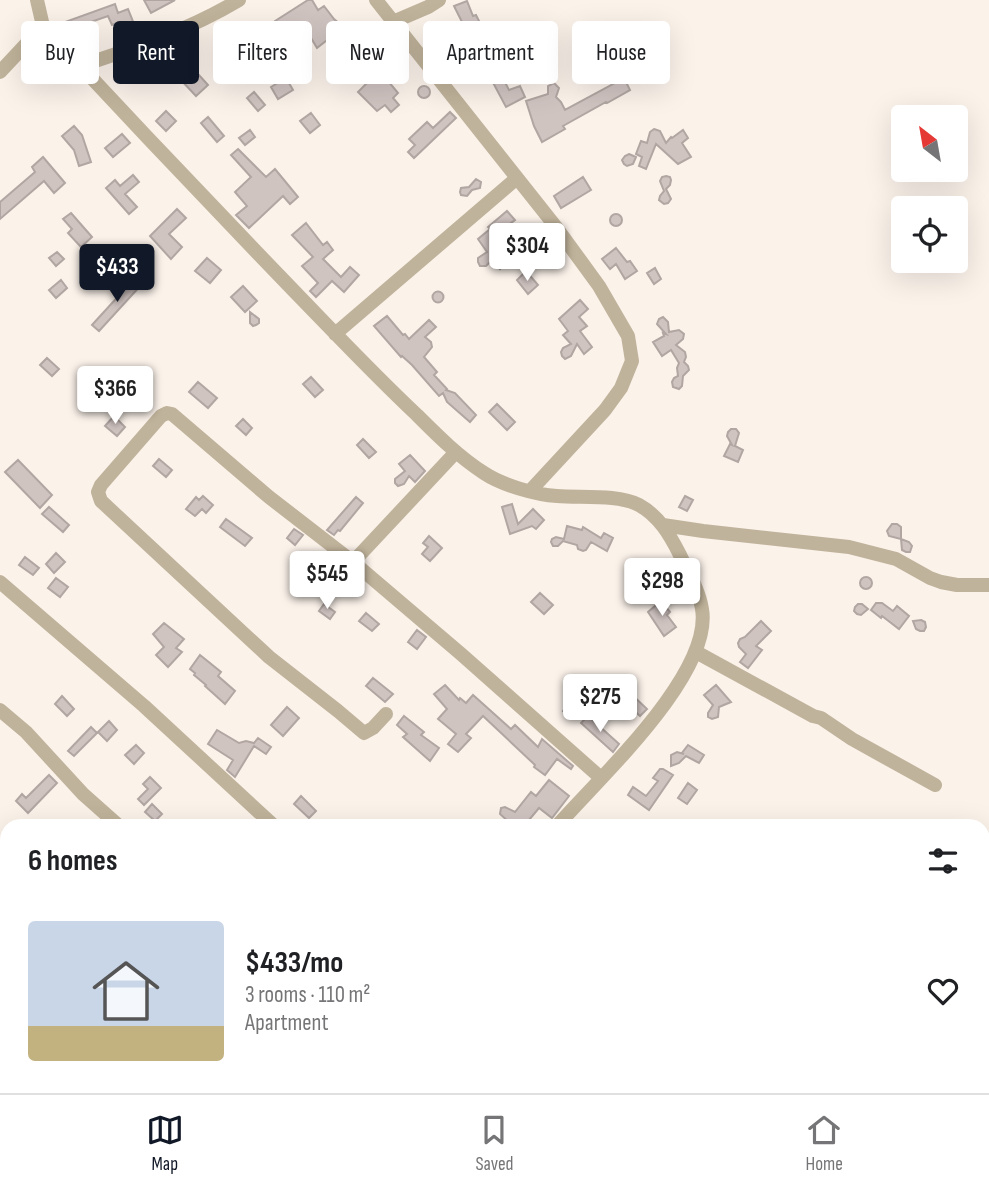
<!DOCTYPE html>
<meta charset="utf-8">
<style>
:root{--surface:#fff;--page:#f2f2f2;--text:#202124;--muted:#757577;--line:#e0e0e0;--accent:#111827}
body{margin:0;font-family:"Sofia Sans Condensed",sans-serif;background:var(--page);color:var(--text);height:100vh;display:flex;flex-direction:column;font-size:26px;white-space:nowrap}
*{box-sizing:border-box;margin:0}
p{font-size:23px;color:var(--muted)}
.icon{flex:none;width:38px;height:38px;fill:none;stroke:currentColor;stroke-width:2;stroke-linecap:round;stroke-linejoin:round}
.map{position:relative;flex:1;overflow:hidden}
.drawer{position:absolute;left:0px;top:819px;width:990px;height:275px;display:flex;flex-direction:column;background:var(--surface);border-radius:21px 21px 0 0;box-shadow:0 7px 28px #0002}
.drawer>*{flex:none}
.banner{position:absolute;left:21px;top:21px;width:948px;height:63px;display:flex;gap:14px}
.needle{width:46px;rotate:329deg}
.buttons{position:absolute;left:891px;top:105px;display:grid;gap:14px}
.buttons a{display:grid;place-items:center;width:77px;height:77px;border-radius:7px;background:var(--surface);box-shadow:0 7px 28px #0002;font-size:35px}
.price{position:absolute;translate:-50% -60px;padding:0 16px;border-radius:7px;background:#fff;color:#222;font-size:23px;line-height:46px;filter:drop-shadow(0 2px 4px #0008)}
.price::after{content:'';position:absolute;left:50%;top:42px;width:21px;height:16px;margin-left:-10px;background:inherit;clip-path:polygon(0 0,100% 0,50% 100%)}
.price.selected{background:var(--accent);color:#fff}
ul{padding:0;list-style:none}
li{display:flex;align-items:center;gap:21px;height:175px;padding:0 28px}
li span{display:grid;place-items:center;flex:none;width:196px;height:140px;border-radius:7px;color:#555}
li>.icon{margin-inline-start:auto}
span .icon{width:84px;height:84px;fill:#fffc;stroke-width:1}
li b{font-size:30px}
h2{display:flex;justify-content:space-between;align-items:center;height:84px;padding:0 28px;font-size:30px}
.pill{padding:0 24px;border-radius:7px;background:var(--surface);box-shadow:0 7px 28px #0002;font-size:24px;line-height:63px}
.pill.selected{background:var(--accent);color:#fff}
.dock{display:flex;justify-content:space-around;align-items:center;height:98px;border-top:2px solid var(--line);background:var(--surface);font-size:19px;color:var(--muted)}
.dock a{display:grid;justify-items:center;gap:4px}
.dock .selected{color:var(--accent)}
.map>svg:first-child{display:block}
</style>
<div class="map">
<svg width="989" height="1093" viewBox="0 0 989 1093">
<rect width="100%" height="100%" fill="#fbf2ea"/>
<path fill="#d0c4c1" stroke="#b1a6a2" stroke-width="2" d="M 144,0 L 175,0 L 151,13 Z
M 308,0 L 312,0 L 318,10 L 324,6 L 334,19 L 341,25 L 343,23 L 371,54 L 363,61 L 336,33 L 317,48 L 304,26 L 293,32 L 288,24 L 279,29 L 275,21 Z
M 467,1 L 473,16 L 476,15 L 482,27 L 468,34 L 454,6 Z
M 115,4 L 118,13 L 128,9 L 134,24 L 122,29 L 119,22 L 112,25 L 108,16 L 68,30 L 65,22 Z
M 463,44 L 475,70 L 462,77 L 449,51 Z
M 494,61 L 509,90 L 520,86 L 525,97 L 506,107 L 489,75 L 481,79 L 477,70 Z
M 383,67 L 393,76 L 388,81 L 398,93 L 393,98 L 399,105 L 391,112 L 385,105 L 377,111 L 358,92 Z
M 188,72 L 195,80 L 199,75 L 208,85 L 196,96 L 180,79 Z
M 286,78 L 293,90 L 278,99 L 271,87 Z
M 624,78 L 630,90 L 607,103 L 606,102 L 563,126 L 565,129 L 542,142 L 534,126 L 526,101 L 548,94 L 548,86 L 554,83 L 559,88 L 556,97 L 561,102 L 565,110 Z
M418 92a6 6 0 1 1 12 0a6 6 0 1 1-12 0Z
M 254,92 L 265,105 L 258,111 L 247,98 Z
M 166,111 L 176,121 L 166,131 L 156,121 Z
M 450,112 L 456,118 L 414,158 L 408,152 L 415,145 L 409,139 L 427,122 L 433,128 Z
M 311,113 L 320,125 L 310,133 L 300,121 Z
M 208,117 L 224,136 L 217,142 L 201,123 Z
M 74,126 L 82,135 L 91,162 L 79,166 L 74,150 L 62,136 Z
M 654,129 L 660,131 L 666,143 L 671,137 L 672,138 L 683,130 L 688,138 L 682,143 L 691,157 L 678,164 L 656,144 L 646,169 L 639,166 L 642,157 L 636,154 L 641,141 L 647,143 L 650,132 Z
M 250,130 L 255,137 L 245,145 L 239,138 Z
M 122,134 L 130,143 L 113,157 L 105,148 Z
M 238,149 L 266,177 L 275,169 L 298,197 L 290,204 L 283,196 L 249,228 L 236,215 L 247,206 L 235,192 L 251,177 L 231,155 Z
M 629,154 L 636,157 L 633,164 L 627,166 L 624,164 L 622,160 L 625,156 Z
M 43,157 L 65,183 L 54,193 L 44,181 L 0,219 L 0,202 L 35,172 L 32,167 Z
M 133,175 L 139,182 L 125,194 L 137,207 L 129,214 L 106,188 L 115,180 L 120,186 Z
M 666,176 L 670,177 L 671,180 L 670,185 L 666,189 L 671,199 L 668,203 L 664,204 L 659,200 L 660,196 L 664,191 L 660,181 L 662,177 Z
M 583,177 L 591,190 L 561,208 L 554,196 Z
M 476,179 L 481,182 L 480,188 L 472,190 L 467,196 L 461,195 L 460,192 L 461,188 L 469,187 Z
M 177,209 L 186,218 L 169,234 L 182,247 L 171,259 L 150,236 Z
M 507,211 L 515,220 L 511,223 L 529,242 L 500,269 L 492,260 L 486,266 L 480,266 L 478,262 L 478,258 L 487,252 L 478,239 L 490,229 L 488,227 Z
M 71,213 L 92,237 L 81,247 L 68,233 L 72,229 L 63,219 Z
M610 220a6 6 0 1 1 12 0a6 6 0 1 1-12 0Z
M 306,223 L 323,245 L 327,242 L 333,250 L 323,259 L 341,277 L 350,267 L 359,275 L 344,292 L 332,281 L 316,297 L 310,291 L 318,283 L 302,266 L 313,257 L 292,235 Z
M 616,248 L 627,262 L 630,261 L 637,271 L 625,279 L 616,264 L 610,269 L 602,259 Z
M 57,252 L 64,259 L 56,266 L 49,258 Z
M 207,258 L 221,270 L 210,283 L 195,271 Z
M 655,268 L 661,279 L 654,284 L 647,273 Z
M 526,271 L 538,285 L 528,294 L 517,280 Z
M 135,278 L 142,284 L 99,331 L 92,325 Z
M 61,280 L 67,288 L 56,298 L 49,290 Z
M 243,286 L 257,301 L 245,312 L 231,297 Z
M432.5 297a5.5 5.5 0 1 1 11 0a5.5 5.5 0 1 1-11 0Z
M 580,300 L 588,309 L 579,317 L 587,326 L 580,331 L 592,347 L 584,354 L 577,344 L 571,356 L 565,359 L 562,356 L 561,352 L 563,348 L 571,344 L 563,335 L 568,331 L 559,319 Z
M 250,312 L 259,319 L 259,323 L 256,325 L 253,326 L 250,323 Z
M 387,316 L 403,335 L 405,334 L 409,339 L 429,320 L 436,327 L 425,337 L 431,342 L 432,347 L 424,357 L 437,372 L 434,375 L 447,389 L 446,390 L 455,393 L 476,415 L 470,422 L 447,402 L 443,393 L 439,396 L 412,365 L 402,356 L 401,357 L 374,326 Z
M 663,317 L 668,322 L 669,332 L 679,330 L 684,334 L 683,339 L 676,345 L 685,352 L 686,357 L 684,362 L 688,366 L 689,370 L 683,376 L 682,386 L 679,389 L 673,387 L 672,382 L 674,378 L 678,376 L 677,368 L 679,363 L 671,350 L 662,356 L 653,342 L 664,336 L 663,333 L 666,334 L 657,324 L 659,319 Z
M 47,358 L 59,369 L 52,376 L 40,365 Z
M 311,377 L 323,390 L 315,397 L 303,384 Z
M 198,382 L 217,398 L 208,408 L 189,392 Z
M 497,404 L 515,422 L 507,430 L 489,412 Z
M 114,416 L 125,427 L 117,436 L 105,426 Z
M 243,419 L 252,428 L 246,435 L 236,426 Z
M 731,429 L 736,429 L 739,433 L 735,446 L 743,450 L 738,462 L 724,456 L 730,444 L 732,445 L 727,436 L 728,432 Z
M 363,439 L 376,452 L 369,458 L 357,445 Z
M 410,455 L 425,471 L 415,482 L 409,476 L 404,484 L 398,486 L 395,483 L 395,479 L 405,471 L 399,464 Z
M 159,459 L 172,470 L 166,477 L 153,466 Z
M 18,460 L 52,495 L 40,508 L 5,472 Z
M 203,496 L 213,505 L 206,513 L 202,509 L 195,516 L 186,509 L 196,497 L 199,500 Z
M 685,496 L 693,500 L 687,511 L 679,507 Z
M 356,497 L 363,503 L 340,531 L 338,530 L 334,535 L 327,530 Z
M 512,504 L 518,524 L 533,509 L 544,520 L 536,529 L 532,526 L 510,534 L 502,507 Z
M 49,507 L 69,525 L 63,532 L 42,514 Z
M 226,519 L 252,538 L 245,546 L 220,527 Z
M 892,524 L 897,524 L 901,527 L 901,539 L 909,542 L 912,546 L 910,552 L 906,552 L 902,550 L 901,539 L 889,536 L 887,531 Z
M 567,526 L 582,530 L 583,527 L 601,538 L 604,533 L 613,538 L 607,551 L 591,542 L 586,550 L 583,551 L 578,549 L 577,545 L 563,541 L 558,546 L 553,546 L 551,542 L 552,539 L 556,537 L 564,539 Z
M 294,529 L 303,535 L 295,545 L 287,538 Z
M 429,536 L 442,548 L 430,561 L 422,554 L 428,547 L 423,543 Z
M 56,553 L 65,562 L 54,573 L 46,564 Z
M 25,557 L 39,568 L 33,575 L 19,565 Z
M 635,560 L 645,569 L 636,579 L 626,571 Z
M860 583a6 6 0 1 1 12 0a6 6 0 1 1-12 0Z
M 56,578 L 68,587 L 60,597 L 48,588 Z
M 540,593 L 553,605 L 544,614 L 531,602 Z
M 661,601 L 670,612 L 667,615 L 676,627 L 664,636 L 648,612 Z
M 876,603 L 882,603 L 893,611 L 897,606 L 909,616 L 899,629 L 882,616 L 881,618 L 871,610 Z
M 324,604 L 335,612 L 330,619 L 319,611 Z
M 858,604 L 862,604 L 868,609 L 861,615 L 857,614 L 854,611 L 855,607 Z
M 366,613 L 379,624 L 372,631 L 359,621 Z
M 921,620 L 925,622 L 926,627 L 924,631 L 920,631 L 916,629 L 913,621 Z
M 761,621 L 771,631 L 756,646 L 762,650 L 748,668 L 740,662 L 746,654 L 739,647 L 738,643 L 740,639 L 745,637 Z
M 164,623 L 184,639 L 176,648 L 182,652 L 168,667 L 156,655 L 164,647 L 153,634 Z
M 417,630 L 426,637 L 417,649 L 408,642 Z
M 200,655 L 221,672 L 218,676 L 235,691 L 225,704 L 205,686 L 206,685 L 194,675 L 195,673 L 190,669 Z
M 590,676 L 600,684 L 590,696 L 588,694 L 569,716 L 563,711 L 567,705 L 566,704 Z
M 373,678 L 393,694 L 385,702 L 366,686 Z
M 445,685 L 459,700 L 460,698 L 466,703 L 473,695 L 511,729 L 515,725 L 538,747 L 542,739 L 573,766 L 571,769 L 557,759 L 545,775 L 534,767 L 535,765 L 483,716 L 466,734 L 471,738 L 458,752 L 448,744 L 456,734 L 438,719 L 447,709 L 434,694 Z
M 716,685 L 731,702 L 719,707 L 718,717 L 712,719 L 708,717 L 708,713 L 713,705 L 704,695 Z
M 628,691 L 647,709 L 640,716 L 621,698 Z
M 62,696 L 74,709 L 67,716 L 55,704 Z
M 287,707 L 299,718 L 283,736 L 271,725 Z
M 404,716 L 424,732 L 421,735 L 439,748 L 430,761 L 403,737 L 407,734 L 397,725 Z
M 588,716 L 619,744 L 613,752 L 581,723 Z
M 109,721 L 117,730 L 107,741 L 98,732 Z
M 91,727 L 97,733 L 74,756 L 68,751 Z
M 217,730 L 239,743 L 246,741 L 254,743 L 258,738 L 271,747 L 266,754 L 254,746 L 235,777 L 227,770 L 233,760 L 208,744 Z
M 136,745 L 144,753 L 134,764 L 125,755 Z
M 688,745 L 704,755 L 699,763 L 686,756 L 679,763 L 671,766 L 671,755 L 677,752 L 684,754 L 682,753 Z
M 660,769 L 663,769 L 673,775 L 649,810 L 628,795 L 633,787 L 646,796 L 658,781 L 653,778 Z
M 49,775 L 57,783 L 28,813 L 16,801 L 22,794 L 26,798 Z
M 150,777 L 161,788 L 144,805 L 138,799 L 148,789 L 143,784 Z
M 549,780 L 569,796 L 552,818 L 539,808 L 524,826 L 513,826 L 500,814 L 501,808 L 505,807 L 515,812 L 531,792 L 536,796 Z
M 688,783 L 697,790 L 687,804 L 678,798 Z
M 301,796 L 316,811 L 309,818 L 294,804 Z
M 152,804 L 162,814 L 155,821 L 145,812 Z"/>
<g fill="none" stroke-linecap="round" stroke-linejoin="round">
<path stroke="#c0b39b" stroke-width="14" d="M 37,0 L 43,26
M 376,0 L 556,227 L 599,286 L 628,336 L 632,361 L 621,388 L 605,410 L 530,491
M 393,22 L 428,7 L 439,0
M 80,66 C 135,48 189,30 239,0
M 0,72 L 43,26 C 136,126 230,225 325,323 C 355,354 385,385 417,415 C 438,436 459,457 484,473 C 502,485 536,495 557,496 C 581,498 618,494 639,505 C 659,516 670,535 680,555 C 688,572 699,590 702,609 C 713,674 598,779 557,826
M 335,334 L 517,178
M 663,525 L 703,531 L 849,547 L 896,559 L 930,578 L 941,582 L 957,585 L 989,585
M 353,562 L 455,453
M 0,582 L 144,706 L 274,826
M 696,652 L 813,716 L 821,718 L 852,739 L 935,785
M 0,710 L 26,732 L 83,794 L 119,826
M 386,714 L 373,728 L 364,733 L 338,711 L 269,657 L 101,501 L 98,492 L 101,485 L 161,416 L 167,413 L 172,414 L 269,497 L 353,562 L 461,654 L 601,778
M 0,980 L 7,987
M 106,1087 L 112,1093
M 316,1093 L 322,1087
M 734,1093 L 738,1087"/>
</g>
</svg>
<div class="buttons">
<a><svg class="needle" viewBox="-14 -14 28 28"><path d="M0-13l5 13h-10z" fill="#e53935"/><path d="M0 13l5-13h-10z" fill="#757577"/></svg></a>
<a><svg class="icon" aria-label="locate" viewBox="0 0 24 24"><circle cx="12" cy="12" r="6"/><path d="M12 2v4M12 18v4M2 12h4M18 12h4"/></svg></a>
</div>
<b class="price" style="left:527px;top:283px">$304</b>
<b class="price selected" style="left:117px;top:304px">$433</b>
<b class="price" style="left:115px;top:426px">$366</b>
<b class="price" style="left:327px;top:611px">$545</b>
<b class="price" style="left:662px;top:618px">$298</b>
<b class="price" style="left:600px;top:734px">$275</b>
<div class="banner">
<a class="pill">Buy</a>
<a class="pill selected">Rent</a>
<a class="pill">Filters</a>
<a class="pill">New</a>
<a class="pill">Apartment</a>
<a class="pill">House</a>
</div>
<section class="drawer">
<h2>6 homes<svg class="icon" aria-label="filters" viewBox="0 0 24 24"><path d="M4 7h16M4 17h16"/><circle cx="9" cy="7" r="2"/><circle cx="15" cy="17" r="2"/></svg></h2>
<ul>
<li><span style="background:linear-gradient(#c9d6e8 75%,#c2b280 0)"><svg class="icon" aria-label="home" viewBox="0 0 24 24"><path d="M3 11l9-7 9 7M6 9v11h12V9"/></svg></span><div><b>$433/mo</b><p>3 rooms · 110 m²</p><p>Apartment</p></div><svg class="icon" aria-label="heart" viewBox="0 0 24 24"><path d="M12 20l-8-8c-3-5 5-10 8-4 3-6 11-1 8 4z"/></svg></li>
</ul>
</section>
</div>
<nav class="dock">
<a class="selected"><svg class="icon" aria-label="map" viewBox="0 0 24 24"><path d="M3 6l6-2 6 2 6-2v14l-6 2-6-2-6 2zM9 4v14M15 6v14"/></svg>Map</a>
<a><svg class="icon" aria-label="saved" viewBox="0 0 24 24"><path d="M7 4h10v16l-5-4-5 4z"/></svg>Saved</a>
<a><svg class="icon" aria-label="home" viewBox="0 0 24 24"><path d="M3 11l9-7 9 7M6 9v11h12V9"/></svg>Home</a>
</nav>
